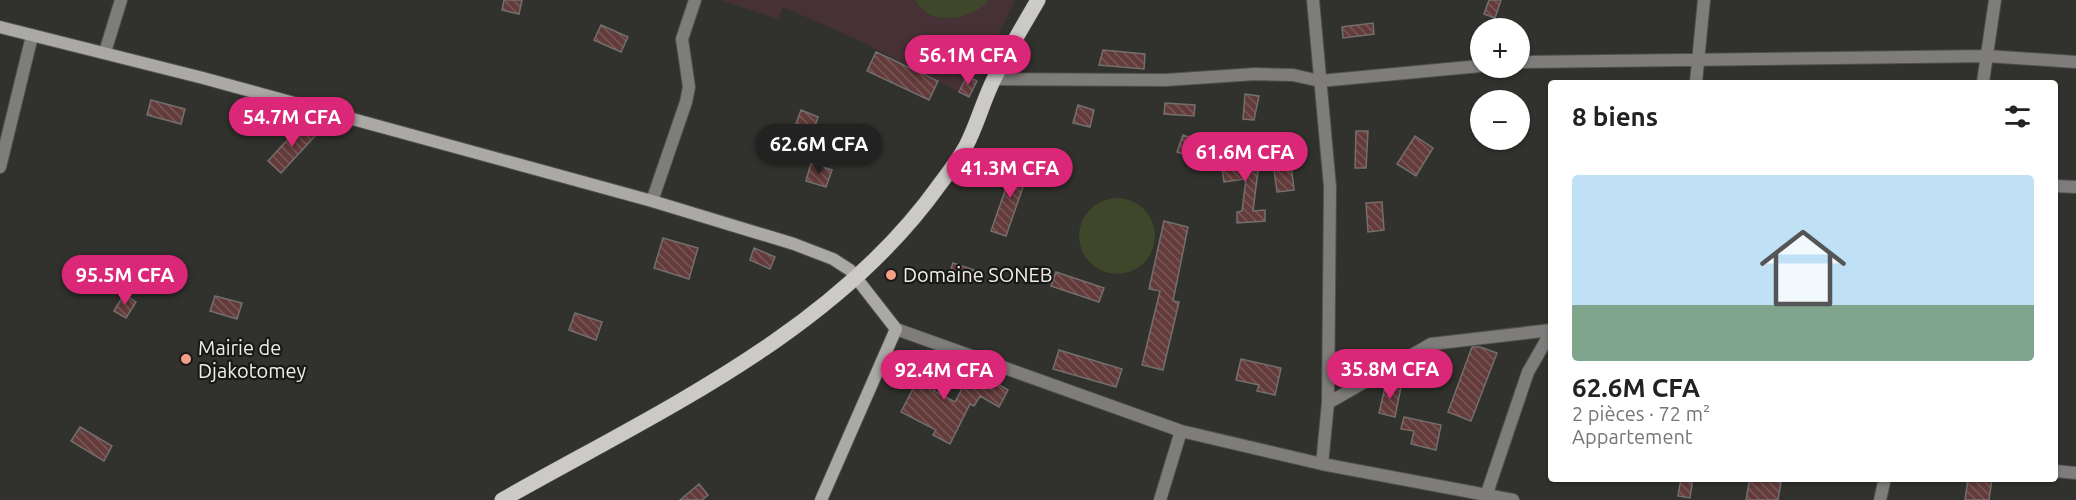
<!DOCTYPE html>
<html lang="fr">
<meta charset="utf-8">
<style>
:root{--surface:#fff;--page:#f2f2f2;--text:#222;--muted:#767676;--accent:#db2777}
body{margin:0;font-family:Ubuntu,sans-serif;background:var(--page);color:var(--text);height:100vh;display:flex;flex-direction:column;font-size:22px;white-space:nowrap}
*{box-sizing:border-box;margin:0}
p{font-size:20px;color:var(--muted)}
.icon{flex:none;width:33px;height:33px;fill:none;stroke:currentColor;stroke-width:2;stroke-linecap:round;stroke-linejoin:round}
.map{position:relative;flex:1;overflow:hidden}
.details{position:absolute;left:1548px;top:80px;width:510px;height:402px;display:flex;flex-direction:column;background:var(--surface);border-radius:6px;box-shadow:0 2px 4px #0004}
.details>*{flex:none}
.buttons{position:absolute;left:1470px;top:18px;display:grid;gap:12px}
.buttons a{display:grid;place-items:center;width:60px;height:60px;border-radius:50%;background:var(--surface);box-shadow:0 2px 4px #0004;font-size:30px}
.price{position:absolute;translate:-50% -51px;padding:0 14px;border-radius:21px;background:var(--accent);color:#fff;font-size:20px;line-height:39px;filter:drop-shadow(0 2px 3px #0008)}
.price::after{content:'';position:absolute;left:50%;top:36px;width:18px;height:14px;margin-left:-9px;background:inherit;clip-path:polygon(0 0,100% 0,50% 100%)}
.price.selected{background:#222;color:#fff}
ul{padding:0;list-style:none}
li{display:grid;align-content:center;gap:12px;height:318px;padding:0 24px}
li span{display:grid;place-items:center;height:186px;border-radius:6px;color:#555}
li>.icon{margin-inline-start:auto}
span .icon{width:108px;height:108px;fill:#fffc;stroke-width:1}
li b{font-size:26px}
h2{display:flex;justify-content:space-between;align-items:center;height:72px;padding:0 24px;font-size:26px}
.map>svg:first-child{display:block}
</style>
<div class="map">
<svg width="2076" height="500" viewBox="0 0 2076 500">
<defs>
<pattern id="building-back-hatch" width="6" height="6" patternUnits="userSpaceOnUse" patternTransform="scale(1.5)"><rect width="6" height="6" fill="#623b3a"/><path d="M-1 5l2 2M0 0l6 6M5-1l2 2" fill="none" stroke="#795857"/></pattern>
</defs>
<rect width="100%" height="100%" fill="#31312d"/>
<path fill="#463236" d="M 720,0 L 1015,0 L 969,97 L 856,39 L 783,7 L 778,19 Z"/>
<path fill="#3e4729" d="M 915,0 L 989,0 C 972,20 930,28 915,0 Z
M1079 236a38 38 0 1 1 76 0a38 38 0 1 1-76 0Z"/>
<path fill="url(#building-back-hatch)" stroke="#736f6e" stroke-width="1.5" d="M 504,0 L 522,0 L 519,14 L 502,10 Z
M 1489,0 L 1501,0 L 1495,18 L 1484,14 Z
M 1373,23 L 1374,34 L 1343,38 L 1342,27 Z
M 601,25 L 628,37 L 621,52 L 594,40 Z
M 1103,50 L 1145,54 L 1144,69 L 1099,65 Z
M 876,52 L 938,81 L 929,100 L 867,71 Z
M 967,76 L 977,81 L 969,97 L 959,92 Z
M 1245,94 L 1259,96 L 1254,120 L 1243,119 Z
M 151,100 L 185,109 L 181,124 L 147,115 Z
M 1165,103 L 1195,105 L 1194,116 L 1164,114 Z
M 1078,105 L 1094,110 L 1090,127 L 1073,123 Z
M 266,110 L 283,114 L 278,131 L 261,126 Z
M 801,110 L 818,117 L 811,139 L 793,132 Z
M 302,124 L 315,136 L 281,173 L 268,161 Z
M 1356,131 L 1368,131 L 1366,168 L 1355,168 Z
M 1183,135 L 1202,142 L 1196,158 L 1177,152 Z
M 1415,136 L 1433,148 L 1416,176 L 1397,164 Z
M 1236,143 L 1250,145 L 1247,161 L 1259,163 L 1253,211 L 1265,210 L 1265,221 L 1237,223 L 1237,212 L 1242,211 L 1246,179 L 1224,182 L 1222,168 L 1231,167 Z
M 1290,153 L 1294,190 L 1277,192 L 1272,155 Z
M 1015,162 L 1030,167 L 1006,236 L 991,231 Z
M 811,163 L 832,170 L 826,187 L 806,181 Z
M 1382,202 L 1384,230 L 1368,232 L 1366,203 Z
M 1164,221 L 1188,227 L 1173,301 L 1179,302 L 1163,370 L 1142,365 L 1160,291 L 1149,289 Z
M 663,238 L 698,248 L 689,279 L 654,268 Z
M 754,248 L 775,257 L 770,269 L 750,260 Z
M 953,263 L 974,270 L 970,282 L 949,274 Z
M 1056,272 L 1104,288 L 1099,302 L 1051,286 Z
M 124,294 L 136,302 L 126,318 L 114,311 Z
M 215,296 L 242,303 L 237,319 L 210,311 Z
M 575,313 L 602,322 L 596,340 L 569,330 Z
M 1472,347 L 1480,347 L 1497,353 L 1471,421 L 1448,412 Z
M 1059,350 L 1122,369 L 1116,387 L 1053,369 Z
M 913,359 L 942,375 L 934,391 L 955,402 L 968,377 L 991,389 L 995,382 L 1008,390 L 999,407 L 980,396 L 974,406 L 970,404 L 950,444 L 933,435 L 936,430 L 901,412 L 917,381 L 905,375 Z
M 1241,359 L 1281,368 L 1275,395 L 1257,391 L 1259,385 L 1236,380 Z
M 1386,383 L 1401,387 L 1395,417 L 1379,413 Z
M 1404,417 L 1441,425 L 1436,450 L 1411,444 L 1414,431 L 1401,429 Z
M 80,427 L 112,446 L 104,461 L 71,441 Z
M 1681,478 L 1693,478 L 1690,498 L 1678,496 Z
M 1750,478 L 1781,482 L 1778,500 L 1746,500 Z
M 1968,478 L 1992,478 L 1989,500 L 1965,500 Z
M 699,484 L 708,495 L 702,500 L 680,500 Z"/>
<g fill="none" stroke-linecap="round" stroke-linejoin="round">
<g stroke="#4f4f4b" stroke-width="14">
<path id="street" d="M 1313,0 L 1330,187 L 1328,403 L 1322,464
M 105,52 L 121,0
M 1520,62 L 1987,56 L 2076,62
M 994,79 L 1166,80 L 1255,74 L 1293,75 L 1320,81 L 1480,66
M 1696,82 L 1704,0
M 1983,82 L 1995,0
M 0,167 L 32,36
M 2055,186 L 2076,187
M 652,201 L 686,102 L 689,87 L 682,39 L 695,0
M 896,329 L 1181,431 L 1322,464 L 1513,500
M 1328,403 L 1431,344 L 1551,330
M 2055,471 L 2076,473
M 1486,496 L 1528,372 L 1551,332
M 1160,500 L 1181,431
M 1880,500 L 1885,478"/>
</g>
<g stroke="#4f4f4b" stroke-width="14">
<path id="secondary" d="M 0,27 L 203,78 L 652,201 L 794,244 L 833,259 L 850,270 L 896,329 L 821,500"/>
</g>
<g stroke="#4f4f4b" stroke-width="16">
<path id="primary" d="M 502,500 C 657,412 834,333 940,184 C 949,172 959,159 966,146 C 977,125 983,101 994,79 C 1007,52 1023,26 1038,0"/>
</g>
<use href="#street" stroke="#7e7d7c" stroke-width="12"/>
<use href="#secondary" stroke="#aaa9a6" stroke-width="12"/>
<use href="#primary" stroke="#cccac7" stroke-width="15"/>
</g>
<g fill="#f39f85" stroke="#191917" stroke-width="2">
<circle cx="891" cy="275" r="6"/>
<circle cx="186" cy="359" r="6"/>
</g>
<g text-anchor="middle" stroke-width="4.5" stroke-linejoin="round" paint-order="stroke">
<g font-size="20" fill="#eeedeb" stroke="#191917" text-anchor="start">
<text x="903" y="282">Domaine SONEB</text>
<text x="198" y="355">Mairie de<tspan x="198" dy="23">Djakotomey</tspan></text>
</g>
</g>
</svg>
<div class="buttons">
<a>+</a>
<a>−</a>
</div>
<b class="price" style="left:968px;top:86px">56.1M CFA</b>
<b class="price" style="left:292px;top:148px">54.7M CFA</b>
<b class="price selected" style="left:819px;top:175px">62.6M CFA</b>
<b class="price" style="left:1245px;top:183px">61.6M CFA</b>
<b class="price" style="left:1010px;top:199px">41.3M CFA</b>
<b class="price" style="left:125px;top:306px">95.5M CFA</b>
<b class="price" style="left:1390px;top:400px">35.8M CFA</b>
<b class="price" style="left:944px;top:401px">92.4M CFA</b>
<section class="details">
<h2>8 biens<svg class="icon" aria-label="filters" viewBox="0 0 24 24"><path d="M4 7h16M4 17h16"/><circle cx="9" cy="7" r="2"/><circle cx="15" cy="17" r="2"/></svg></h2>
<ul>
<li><span style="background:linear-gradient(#bfe0f5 70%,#7fa58c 0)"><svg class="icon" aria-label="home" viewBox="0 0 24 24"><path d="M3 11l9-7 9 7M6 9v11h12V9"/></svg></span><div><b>62.6M CFA</b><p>2 pièces · 72 m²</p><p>Appartement</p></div></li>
</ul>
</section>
</div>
